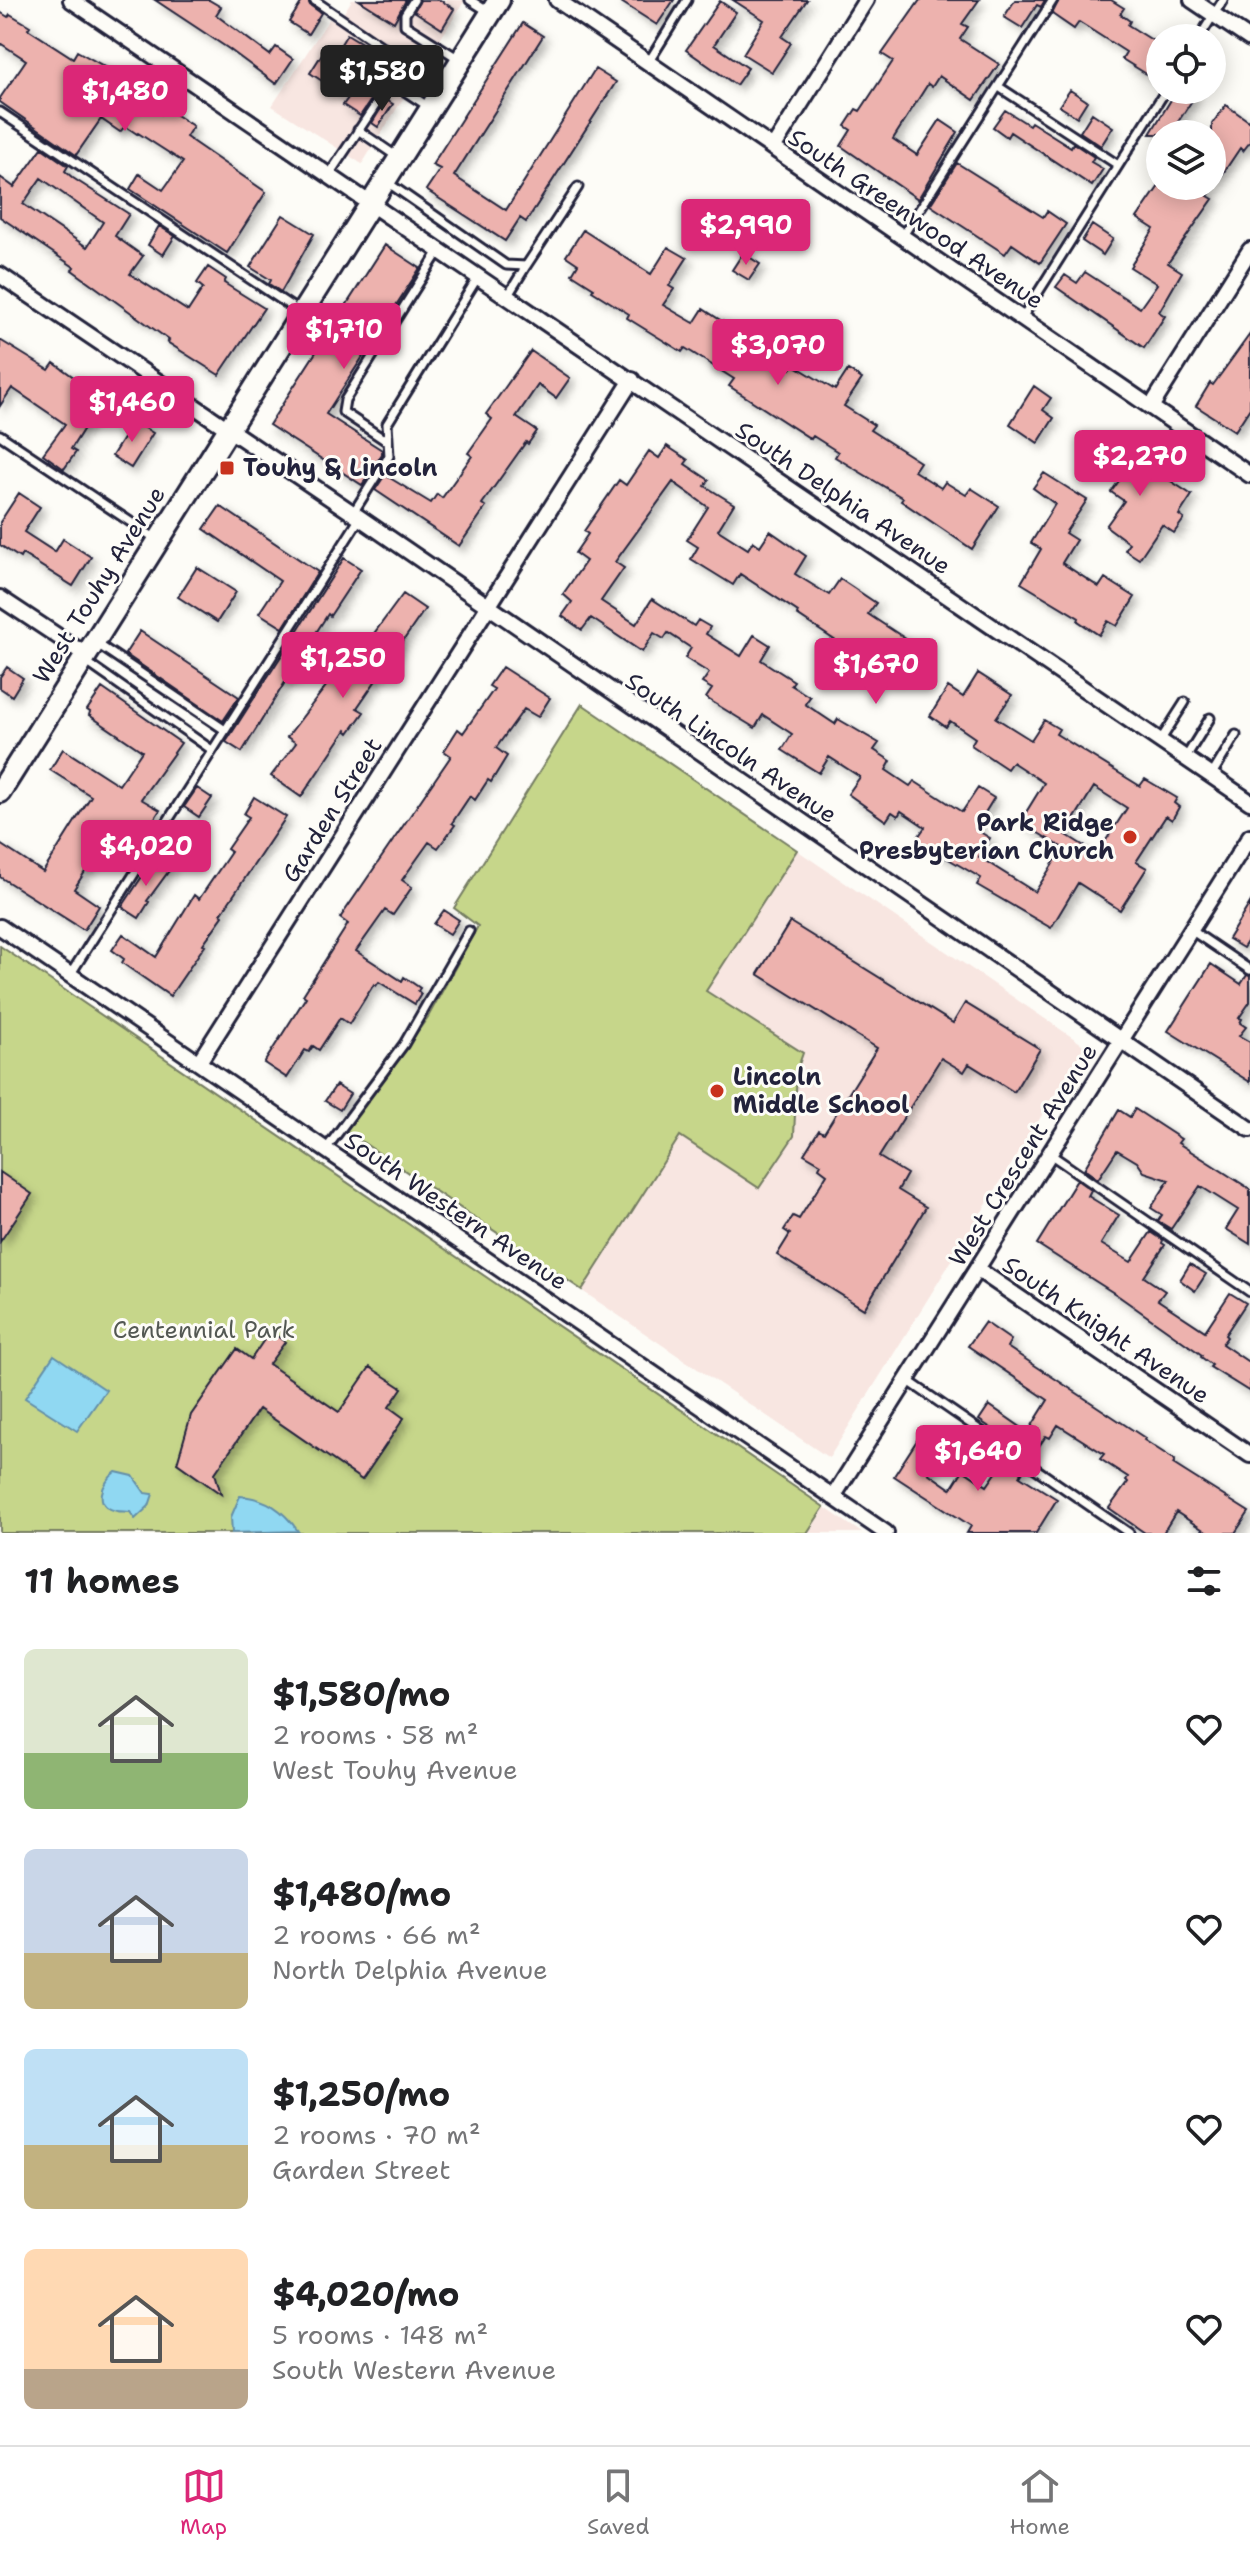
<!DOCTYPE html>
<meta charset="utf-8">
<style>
:root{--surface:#fff;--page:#f2f2f2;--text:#202124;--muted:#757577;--line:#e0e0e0;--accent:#db2777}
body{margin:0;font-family:"Shantell Sans",sans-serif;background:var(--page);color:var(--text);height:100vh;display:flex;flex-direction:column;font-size:30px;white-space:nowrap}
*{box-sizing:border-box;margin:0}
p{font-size:26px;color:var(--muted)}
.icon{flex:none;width:44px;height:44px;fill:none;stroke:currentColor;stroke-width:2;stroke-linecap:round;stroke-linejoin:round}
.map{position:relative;height:1533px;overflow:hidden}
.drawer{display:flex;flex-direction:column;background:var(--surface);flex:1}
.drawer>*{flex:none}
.tools{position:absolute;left:1146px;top:24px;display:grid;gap:16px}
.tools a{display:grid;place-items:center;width:80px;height:80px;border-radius:50%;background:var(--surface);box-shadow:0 4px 20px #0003;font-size:40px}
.price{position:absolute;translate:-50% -68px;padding:0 18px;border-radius:8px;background:var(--accent);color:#fff;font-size:26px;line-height:52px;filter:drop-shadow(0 2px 4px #0008)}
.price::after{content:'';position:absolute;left:50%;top:48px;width:24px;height:18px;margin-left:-12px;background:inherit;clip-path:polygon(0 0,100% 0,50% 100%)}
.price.active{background:#222;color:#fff}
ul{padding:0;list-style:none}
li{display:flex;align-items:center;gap:24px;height:200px;padding:0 24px}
li span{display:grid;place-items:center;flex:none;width:224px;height:160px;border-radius:12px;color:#555}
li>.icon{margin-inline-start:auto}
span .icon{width:96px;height:96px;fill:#fffc;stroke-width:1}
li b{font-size:34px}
h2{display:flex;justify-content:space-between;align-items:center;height:96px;padding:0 24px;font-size:34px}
.dock{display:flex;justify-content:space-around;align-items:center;height:112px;border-top:2px solid var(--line);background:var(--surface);font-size:22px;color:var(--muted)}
.dock a{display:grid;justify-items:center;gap:4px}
.dock .active{color:var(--accent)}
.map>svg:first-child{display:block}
</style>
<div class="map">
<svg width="1250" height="1533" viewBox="0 0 1250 1533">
<defs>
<filter id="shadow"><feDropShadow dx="5" dy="5" stdDeviation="4" flood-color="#0004"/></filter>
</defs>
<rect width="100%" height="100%" fill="#fdfcf7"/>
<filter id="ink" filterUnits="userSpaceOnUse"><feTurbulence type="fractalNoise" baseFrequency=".0125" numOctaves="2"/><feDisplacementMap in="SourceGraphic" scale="16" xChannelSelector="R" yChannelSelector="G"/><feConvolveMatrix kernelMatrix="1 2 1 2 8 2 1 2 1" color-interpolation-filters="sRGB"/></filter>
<g filter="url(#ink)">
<path fill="#f8e6e1" d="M 352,0 L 465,0 L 362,164 L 272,106 L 329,19 L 337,23 Z
M 582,704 L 1085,1046 L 829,1458 L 346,1131 L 428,1017 L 478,926 L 454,908 Z
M 824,1507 L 862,1533 L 807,1533 Z"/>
<path fill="#c6d68a" stroke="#747c62" stroke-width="2" d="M 582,704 L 797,850 L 706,991 L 803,1053 L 797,1070 L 794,1136 L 759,1188 L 680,1136 L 582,1290 L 346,1131 L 428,1017 L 478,926 L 454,908 Z
M 0,946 L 824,1507 L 807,1533 L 0,1533 Z"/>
<path fill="#90d8f2" stroke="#648fa9" stroke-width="2" d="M 54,1355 L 106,1390 L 77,1431 L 25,1398 Z
M 116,1472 L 133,1476 L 145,1493 L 153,1494 L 149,1506 L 135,1519 L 130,1512 C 126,1511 121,1512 117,1511 C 92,1506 102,1482 116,1472 Z
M 240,1496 C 267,1498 283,1510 298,1531 L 232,1533 L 231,1517 Z"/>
<path fill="#edb2ae" stroke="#22223b" stroke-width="2" fill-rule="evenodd" filter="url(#shadow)" d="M 155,0 L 209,0 L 221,7 L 216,15 L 270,55 L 276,47 L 293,59 L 276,84 L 229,49 Z
M 303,0 L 308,0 L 310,5 L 321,13 L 308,34 L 289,22 Z
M 359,0 L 406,0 L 394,22 Z
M 420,0 L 440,0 L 454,9 L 442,29 L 414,11 Z
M 618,0 L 674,0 L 657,25 Z
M 733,0 L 807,0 L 782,37 L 791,43 L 772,72 L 743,54 L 764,20 Z
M 920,0 L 979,0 L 962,24 L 968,27 L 960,39 L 999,64 L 974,100 L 939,76 L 932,87 L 928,84 L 893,139 L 917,155 L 940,120 L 958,132 L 918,199 L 841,146 L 851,130 L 845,126 L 856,109 L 860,111 L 893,61 L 882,54 Z
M 1015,0 L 1045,0 L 1041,7 L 1037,5 L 1022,28 L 1004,17 Z
M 1059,0 L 1111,0 L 1124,8 L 1120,14 L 1130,21 L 1128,25 L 1160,45 L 1160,68 L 1153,78 L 1122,59 L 1126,52 L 1079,22 L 1074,29 L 1052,14 Z
M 720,1 L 736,12 L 714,45 L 748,68 L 736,85 L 686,50 Z
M 0,12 L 8,17 L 10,14 L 30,26 L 28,29 L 73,58 L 77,51 L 123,77 L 119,84 L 161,114 L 165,108 L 193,126 L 186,137 L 266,192 L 227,253 L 130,189 L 139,174 L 163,190 L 183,162 L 138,133 L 137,134 L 125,126 L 120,132 L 101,119 L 76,155 L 0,102 L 0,98 L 26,60 L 0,43 Z
M 523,23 L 543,36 L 454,176 L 506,210 L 595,69 L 616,82 L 526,222 L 520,218 L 505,241 L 426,190 L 440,169 L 432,165 Z
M 347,34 L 370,48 L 351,78 L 375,94 L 360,116 L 343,105 L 348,98 L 310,73 L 324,51 L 333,57 Z
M 1070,90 L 1087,101 L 1077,117 L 1059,106 Z
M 1177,90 L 1187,90 L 1195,96 L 1170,134 L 1150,134 Z
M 386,100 L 393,104 L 378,127 L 372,123 Z
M 1226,105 L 1250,122 L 1250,142 L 1243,151 L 1240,148 L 1208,196 L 1213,199 L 1168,263 L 1182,272 L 1159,312 L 1165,316 L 1144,348 L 1056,287 L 1065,275 L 1077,283 L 1085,272 L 1140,308 L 1157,284 L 1130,267 L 1154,229 L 1137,218 L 1159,186 L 1212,186 L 1212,124 Z
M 1005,110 L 1029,125 L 1031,122 L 1071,147 L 1073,143 L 1094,157 L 1091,162 L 1103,169 L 1092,186 L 1010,132 L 1007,137 L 993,127 Z
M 1092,113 L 1113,127 L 1101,146 L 1080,132 Z
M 42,148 L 68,166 L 65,171 L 73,178 L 129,214 L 115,236 L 143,256 L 130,274 L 188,311 L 203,288 L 197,283 L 208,267 L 226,279 L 224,283 L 264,308 L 219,375 L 167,342 L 169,340 L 72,270 L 74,267 L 0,217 L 0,177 L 14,187 ZM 41,178 L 103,222 L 87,247 L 23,204 Z
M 957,163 L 1043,217 L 1047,211 L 1066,224 L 1040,263 L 1012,244 L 1005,254 L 930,205 Z
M 283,215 L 314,234 L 281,292 L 269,284 L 271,280 L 250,267 Z
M 1092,225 L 1113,239 L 1103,255 L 1082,241 Z
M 159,226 L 175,236 L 163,255 L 148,245 Z
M 583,230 L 651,274 L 668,247 L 687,258 L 669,286 L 674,289 L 663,305 L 694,323 L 703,309 L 728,325 L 718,339 L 747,358 L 755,345 L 791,369 L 794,365 L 835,390 L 848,370 L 862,379 L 844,406 L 874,425 L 870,430 L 920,462 L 914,471 L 941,488 L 945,482 L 966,495 L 971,488 L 999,506 L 972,549 L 901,501 L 903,498 L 835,457 L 838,452 L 813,436 L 811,439 L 729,386 L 734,379 L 685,348 L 682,352 L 627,318 L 629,314 L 592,291 L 594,288 L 572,274 L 578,264 L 566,256 Z
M 385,245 L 420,268 L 326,414 L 382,450 L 382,454 L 362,485 L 269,425 Z
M 743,253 L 760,264 L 749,280 L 732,270 Z
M 1250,334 L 1250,408 L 1235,431 L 1196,406 L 1210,383 L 1213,385 Z
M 0,340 L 49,370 L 54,363 L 103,398 L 71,449 L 76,452 L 64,469 L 43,454 L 65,424 L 12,388 L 0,406 Z
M 531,351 L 570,378 L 556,398 L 538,385 L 516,417 L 537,431 L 528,444 L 526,442 L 482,504 L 486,507 L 459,546 L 375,490 L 385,475 L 431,503 L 437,494 L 442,498 L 472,456 L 468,453 L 492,419 L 486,414 Z
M 1034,386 L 1051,398 L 1043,410 L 1054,418 L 1038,443 L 1010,424 Z
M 134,421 L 153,433 L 131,468 L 112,456 Z
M 1104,437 L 1192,495 L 1179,515 L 1184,519 L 1174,533 L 1162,525 L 1139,559 L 1125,550 L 1129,543 L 1106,526 L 1124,501 L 1111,492 L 1121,478 L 1090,458 Z
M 667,446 L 688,460 L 685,464 L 709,480 L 705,486 L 734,504 L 718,530 L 748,549 L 753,541 L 760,546 L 770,531 L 806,556 L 795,574 L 829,595 L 840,579 L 876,603 L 868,614 L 915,645 L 894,677 L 859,655 L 853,665 L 836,654 L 842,645 L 797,615 L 798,612 L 740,574 L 733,585 L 691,559 L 698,547 L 687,540 L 708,507 L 673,482 L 615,562 L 624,568 L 601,601 L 636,624 L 652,599 L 694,626 L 698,620 L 710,627 L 706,634 L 741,656 L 754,635 L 770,645 L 761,660 L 794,681 L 791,685 L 810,697 L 805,704 L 835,724 L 838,719 L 879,743 L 874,750 L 891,761 L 886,770 L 910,786 L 914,781 L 962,812 L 978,788 L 994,798 L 975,829 L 990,838 L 979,857 L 1035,892 L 1063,848 L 1020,822 L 1044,783 L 1012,762 L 1007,769 L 971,745 L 975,738 L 950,721 L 946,727 L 930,716 L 948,687 L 963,697 L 978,673 L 1012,695 L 996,718 L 1031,740 L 1044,720 L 1059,729 L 1056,734 L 1140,786 L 1145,779 L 1177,798 L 1174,803 L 1179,807 L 1172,820 L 1166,816 L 1136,862 L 1147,868 L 1120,910 L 1078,883 L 1051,928 L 977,885 L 981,878 L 916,840 L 925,827 L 901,811 L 898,816 L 892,812 L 886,821 L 848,794 L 860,777 L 829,757 L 819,773 L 782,750 L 792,734 L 763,715 L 755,728 L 706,698 L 712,689 L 702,683 L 709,673 L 685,658 L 691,648 L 668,633 L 664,639 L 654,633 L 642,652 L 591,618 L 582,630 L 562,616 L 572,602 L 563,594 L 586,561 L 575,553 L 588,534 L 584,531 L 619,480 L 626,485 L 649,451 L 659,458 ZM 1094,787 L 1127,808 L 1097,854 L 1065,834 Z
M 1044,473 L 1087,500 L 1065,533 L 1076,540 L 1062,563 L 1099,587 L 1105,578 L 1135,597 L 1117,626 L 1108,621 L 1099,635 L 1078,621 L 1079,618 L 1021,583 L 1041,549 L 1031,543 L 1055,504 L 1033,488 Z
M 19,493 L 40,507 L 24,532 L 55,552 L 63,539 L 91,557 L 73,586 L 22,554 L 20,558 L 0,545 L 0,522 Z
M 220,506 L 318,572 L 283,628 L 259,613 L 280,581 L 204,529 Z
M 344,558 L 361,569 L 330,616 L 328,614 L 299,659 L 303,662 L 291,681 L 287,679 L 242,752 L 226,742 Z
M 197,567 L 236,592 L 217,622 L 178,597 Z
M 403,594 L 425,609 L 357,708 L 364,712 L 349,733 L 346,730 L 301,797 L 271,776 L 296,743 L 287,737 L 350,655 L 355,659 Z
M 140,631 L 239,697 L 223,721 L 125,654 Z
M 7,667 L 23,678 L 12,696 L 0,688 L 0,677 Z
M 502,667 L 550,698 L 538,717 L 524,709 L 496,748 L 507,756 L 491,782 L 488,780 L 475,800 L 470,796 L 452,823 L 455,825 L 438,848 L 429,842 L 402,880 L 412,887 L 393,915 L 385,910 L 356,951 L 402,981 L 404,977 L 420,988 L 418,991 L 421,994 L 415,1004 L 379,982 L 376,986 L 374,984 L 349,1024 L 340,1018 L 319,1050 L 313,1046 L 309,1052 L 305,1050 L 287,1078 L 264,1063 L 306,997 L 303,995 L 348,924 L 340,918 L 451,756 L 444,751 L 458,729 L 463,733 L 494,689 L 489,686 Z
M 102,688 L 181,743 L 141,799 L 160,810 L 144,835 L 119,819 L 74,889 L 99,906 L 84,930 L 0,877 L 0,844 L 43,872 L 91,796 L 50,770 L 63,749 L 119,785 L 142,751 L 89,715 L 90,712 L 87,710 Z
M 197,788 L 212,798 L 199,817 L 184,807 Z
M 254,797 L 286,817 L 221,914 L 223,916 L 203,944 L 205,945 L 170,996 L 122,963 L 124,959 L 112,950 L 123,934 L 156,957 L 194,895 L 199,899 L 231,852 L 227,849 L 249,817 L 244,814 Z
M 155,857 L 171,868 L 147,901 L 149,902 L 139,918 L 122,907 Z
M 1250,903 L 1250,937 L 1243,948 L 1228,939 Z
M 444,910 L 459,920 L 450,934 L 434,924 Z
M 790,922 L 953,1023 L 965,1003 L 1040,1049 L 1014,1092 L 969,1064 L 964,1072 L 941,1058 L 879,1157 L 907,1174 L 898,1190 L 926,1207 L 864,1309 L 777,1255 L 790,1234 L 784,1230 L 793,1216 L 799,1219 L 827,1174 L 819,1168 L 821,1164 L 804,1154 L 819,1130 L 824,1133 L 877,1048 L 758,974 Z
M 1211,964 L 1241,984 L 1247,975 L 1250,976 L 1250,1002 L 1239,1018 L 1242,1019 L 1240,1023 L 1246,1027 L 1239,1036 L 1250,1042 L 1250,1082 L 1168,1031 Z
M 336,1085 L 350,1094 L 340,1110 L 325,1101 Z
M 1135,1109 L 1181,1139 L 1178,1143 L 1250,1189 L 1250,1244 L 1226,1229 L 1238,1210 L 1200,1186 L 1171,1229 L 1158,1221 L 1162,1215 L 1151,1208 L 1169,1180 L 1144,1172 L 1137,1162 L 1117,1150 L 1098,1179 L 1084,1169 L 1119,1110 L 1130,1117 Z
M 0,1172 L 32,1194 L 0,1242 Z
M 1077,1180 L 1091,1190 L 1088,1196 L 1119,1215 L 1101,1244 L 1131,1262 L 1151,1232 L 1163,1240 L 1162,1243 L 1165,1245 L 1144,1277 L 1165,1291 L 1158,1300 L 1205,1331 L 1230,1293 L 1246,1303 L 1225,1335 L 1227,1337 L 1222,1344 L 1250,1363 L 1250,1392 L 1210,1367 L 1212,1365 L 1201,1357 L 1202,1355 L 1117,1295 L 1037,1244 Z
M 1190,1264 L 1206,1274 L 1195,1291 L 1180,1280 Z
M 985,1322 L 1011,1340 L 1007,1347 L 1145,1438 L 1144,1440 L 1175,1460 L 1173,1464 L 1249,1512 L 1235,1533 L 1208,1533 L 1176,1512 L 1163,1533 L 1145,1533 L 1109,1508 L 1128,1482 L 1126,1480 L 1128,1477 L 1100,1459 L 1104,1454 L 1058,1425 L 1050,1438 L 1046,1436 L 1031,1458 L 1015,1446 L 1016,1445 L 979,1420 L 989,1405 L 1028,1432 L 1048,1400 L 968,1346 Z
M 270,1331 L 285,1342 L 269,1364 L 339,1412 L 370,1367 L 402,1388 L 389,1407 L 404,1418 L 362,1480 L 259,1409 L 215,1473 L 221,1494 L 177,1463 L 191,1415 L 237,1349 L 251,1359 Z
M 925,1428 L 947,1442 L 928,1473 L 951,1489 L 963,1470 L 987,1486 L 1007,1457 L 1024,1469 L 1020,1476 L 1057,1499 L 1036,1533 L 967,1533 L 971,1526 L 894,1476 Z"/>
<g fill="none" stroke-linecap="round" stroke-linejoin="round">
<g stroke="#22223b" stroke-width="13">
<path id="service" d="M 314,0 L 441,87
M 414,0 L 405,14 L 405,25 L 459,59
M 470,0 L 489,12
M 1199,38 L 1223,0
M 648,63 L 687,0
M 999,87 L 1118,165
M 0,112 L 301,313
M 358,130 L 396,156
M 328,176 L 391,82 L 429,107
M 387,182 L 506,265 L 526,266 L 578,187
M 902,237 L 1053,0
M 507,297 L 526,266
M 1022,318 L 1166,90
M 0,435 L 156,539
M 388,442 L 343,412 L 345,400 L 439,251
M 353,513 L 389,456 L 387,424 L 478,277
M 96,643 L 225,730
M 85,661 L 212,750
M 1160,741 L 1185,702
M 1186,757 L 1210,718
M 1211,776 L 1236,735
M 1191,930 L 1250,970
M 70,975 L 360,518
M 326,1149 L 404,1044 L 469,931
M 1050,1154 L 1250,1292
M 907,1380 L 1129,1533"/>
</g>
<g stroke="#22223b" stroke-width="20">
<path id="minor" d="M 71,0 L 1250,802
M 557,0 L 1250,475
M 1192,0 L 1250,39
M 773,148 L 866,0
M 0,275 L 360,518 L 1250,1129
M 1151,407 L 1250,250
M 0,598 L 86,655
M 0,927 L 886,1533
M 199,1062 L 632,380
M 977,1269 L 1250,1455
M 833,1497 L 1250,836"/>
</g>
<g stroke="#22223b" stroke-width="26">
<path id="secondary" d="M 0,792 L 499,0"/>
</g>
<use href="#service" stroke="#fdfcf7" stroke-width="7"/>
<use href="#minor" stroke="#fdfcf7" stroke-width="14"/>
<use href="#secondary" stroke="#fdfcf7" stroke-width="20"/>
</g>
</g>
<g fill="#c8321e" stroke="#fdfcf7" stroke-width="3">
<rect x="219" y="460" width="16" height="16" rx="4"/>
<circle cx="1130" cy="837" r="8"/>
<circle cx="717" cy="1091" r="8"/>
</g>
<g text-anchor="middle" stroke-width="6" stroke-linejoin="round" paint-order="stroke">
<g font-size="24" fill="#22223b" stroke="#fdfcf7">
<text transform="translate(916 219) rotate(34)" y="8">South Greenwood Avenue</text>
<text transform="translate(843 498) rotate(34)" y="8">South Delphia Avenue</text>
<text transform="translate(99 585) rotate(-58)" y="8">West Touhy Avenue</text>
<text transform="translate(731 748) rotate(34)" y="8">South Lincoln Avenue</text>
<text transform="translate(332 810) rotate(-58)" y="8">Garden Street</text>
<text transform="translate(1023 1155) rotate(-58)" y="8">West Crescent Avenue</text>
<text transform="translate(456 1211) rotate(34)" y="8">South Western Avenue</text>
<text transform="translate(1106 1330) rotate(34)" y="8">South Knight Avenue</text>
</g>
<g font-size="24" font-weight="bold" fill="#22223b" stroke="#fdfcf7" text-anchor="start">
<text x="243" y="476">Touhy &amp; Lincoln</text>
<text x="1114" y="831" text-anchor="end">Park Ridge<tspan x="1114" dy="28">Presbyterian Church</tspan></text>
<text x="733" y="1085">Lincoln<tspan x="733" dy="28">Middle School</tspan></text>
</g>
<g font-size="24" fill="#535853" stroke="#fdfcf7">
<text x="204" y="1338">Centennial Park</text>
</g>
</g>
</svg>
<div class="tools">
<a><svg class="icon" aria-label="locate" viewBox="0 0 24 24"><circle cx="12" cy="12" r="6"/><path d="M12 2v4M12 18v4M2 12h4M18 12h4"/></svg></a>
<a><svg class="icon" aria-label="layers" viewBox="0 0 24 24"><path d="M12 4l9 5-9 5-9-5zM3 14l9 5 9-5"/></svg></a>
</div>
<b class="price active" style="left:382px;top:113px">$1,580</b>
<b class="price" style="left:125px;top:133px">$1,480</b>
<b class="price" style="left:746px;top:267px">$2,990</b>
<b class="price" style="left:344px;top:371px">$1,710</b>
<b class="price" style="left:778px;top:387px">$3,070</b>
<b class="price" style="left:132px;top:444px">$1,460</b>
<b class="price" style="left:1140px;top:498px">$2,270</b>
<b class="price" style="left:343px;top:700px">$1,250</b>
<b class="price" style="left:876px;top:706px">$1,670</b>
<b class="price" style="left:146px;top:888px">$4,020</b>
<b class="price" style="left:978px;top:1493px">$1,640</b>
</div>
<section class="drawer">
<h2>11 homes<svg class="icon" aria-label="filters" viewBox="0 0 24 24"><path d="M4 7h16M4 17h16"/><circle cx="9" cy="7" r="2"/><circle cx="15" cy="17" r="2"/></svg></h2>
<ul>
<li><span style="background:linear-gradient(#dfe7d0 65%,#8fb573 0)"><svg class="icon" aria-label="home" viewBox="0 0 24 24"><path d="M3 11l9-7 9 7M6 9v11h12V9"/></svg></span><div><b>$1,580/mo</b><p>2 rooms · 58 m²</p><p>West Touhy Avenue</p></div><svg class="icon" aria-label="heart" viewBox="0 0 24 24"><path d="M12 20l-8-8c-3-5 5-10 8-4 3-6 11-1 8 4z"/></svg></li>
<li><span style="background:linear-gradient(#c9d6e8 65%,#c2b280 0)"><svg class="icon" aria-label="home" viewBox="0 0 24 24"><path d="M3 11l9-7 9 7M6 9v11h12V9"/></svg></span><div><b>$1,480/mo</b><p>2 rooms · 66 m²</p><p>North Delphia Avenue</p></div><svg class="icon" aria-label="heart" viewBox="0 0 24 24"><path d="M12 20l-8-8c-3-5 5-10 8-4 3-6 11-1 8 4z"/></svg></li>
<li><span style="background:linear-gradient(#bfe0f5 60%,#c2b280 0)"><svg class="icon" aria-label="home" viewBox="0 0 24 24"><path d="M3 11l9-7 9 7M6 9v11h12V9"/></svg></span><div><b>$1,250/mo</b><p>2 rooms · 70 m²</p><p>Garden Street</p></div><svg class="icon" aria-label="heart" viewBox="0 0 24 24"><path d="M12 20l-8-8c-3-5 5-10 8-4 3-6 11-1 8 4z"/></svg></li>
<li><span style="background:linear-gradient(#ffd9b3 75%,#b9a48a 0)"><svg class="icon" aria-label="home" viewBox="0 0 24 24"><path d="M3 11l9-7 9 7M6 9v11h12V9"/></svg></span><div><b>$4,020/mo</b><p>5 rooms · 148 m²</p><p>South Western Avenue</p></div><svg class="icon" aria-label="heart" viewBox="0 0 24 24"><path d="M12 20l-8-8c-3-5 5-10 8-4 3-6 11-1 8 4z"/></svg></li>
</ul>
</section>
<nav class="dock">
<a class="active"><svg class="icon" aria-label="map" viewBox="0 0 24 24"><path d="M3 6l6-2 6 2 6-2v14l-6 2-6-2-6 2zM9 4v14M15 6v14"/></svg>Map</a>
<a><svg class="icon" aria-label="saved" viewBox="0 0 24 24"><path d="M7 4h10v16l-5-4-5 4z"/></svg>Saved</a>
<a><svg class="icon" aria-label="home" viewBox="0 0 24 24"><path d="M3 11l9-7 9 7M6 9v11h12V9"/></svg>Home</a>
</nav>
